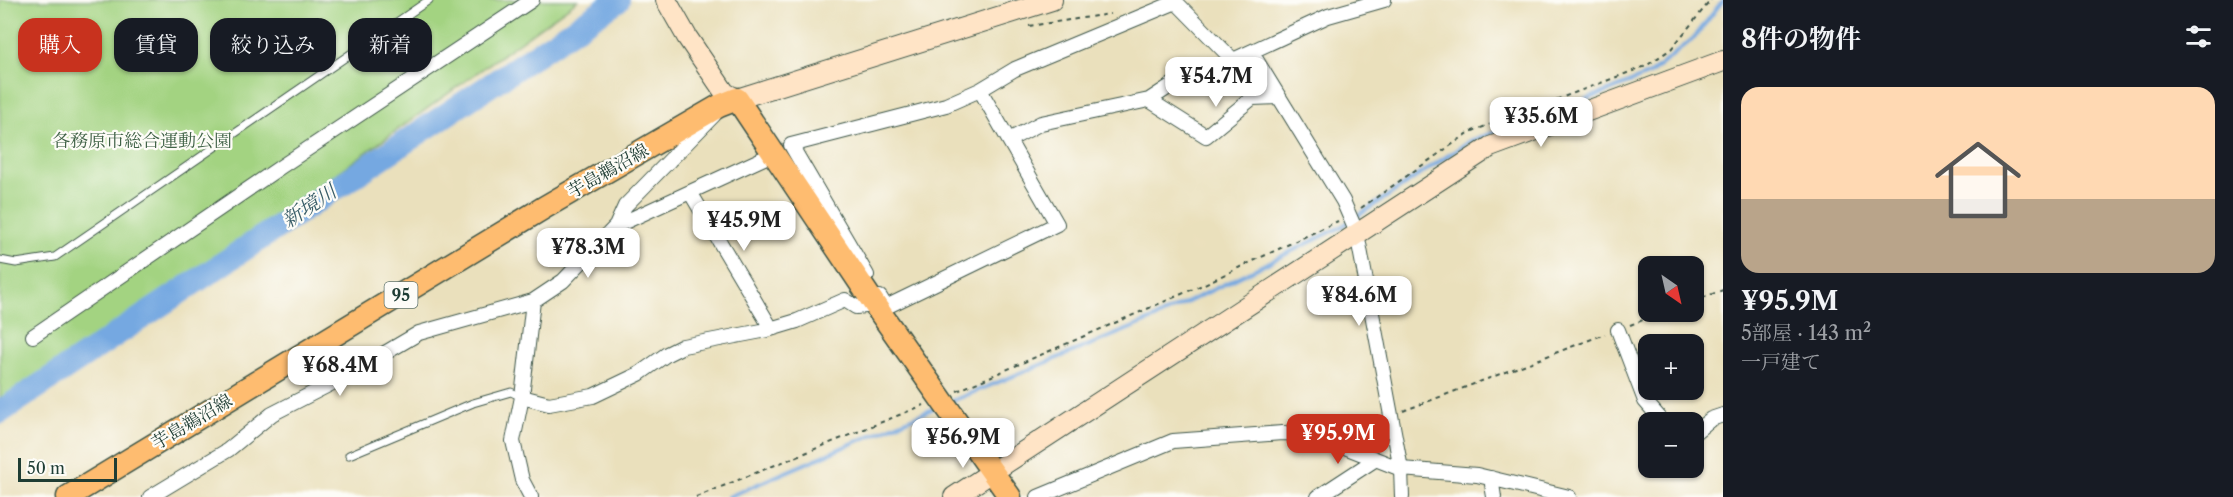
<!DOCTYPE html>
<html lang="ja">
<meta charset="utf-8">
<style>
:root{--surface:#171b24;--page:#20242c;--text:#f1f3f6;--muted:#9ea1a6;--accent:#c8321e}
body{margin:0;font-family:"Libre Caslon Text","Noto Serif JP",serif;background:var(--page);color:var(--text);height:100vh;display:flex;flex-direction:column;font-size:22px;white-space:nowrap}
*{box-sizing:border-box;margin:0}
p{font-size:20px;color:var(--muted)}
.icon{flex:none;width:33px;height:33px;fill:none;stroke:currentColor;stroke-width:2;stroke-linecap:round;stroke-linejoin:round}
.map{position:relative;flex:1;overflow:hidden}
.sheet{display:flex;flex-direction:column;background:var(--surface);width:510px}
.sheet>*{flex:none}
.hud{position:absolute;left:18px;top:18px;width:570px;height:54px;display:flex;gap:12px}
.needle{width:39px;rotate:146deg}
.tools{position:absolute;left:1638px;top:256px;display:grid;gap:12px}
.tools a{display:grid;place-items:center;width:66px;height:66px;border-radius:12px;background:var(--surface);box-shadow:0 2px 4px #0004;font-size:30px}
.scale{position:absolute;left:18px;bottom:15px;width:99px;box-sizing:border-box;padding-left:6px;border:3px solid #1f3d34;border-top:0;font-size:16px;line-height:21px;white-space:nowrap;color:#1f3d34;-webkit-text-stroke:4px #fdfcf7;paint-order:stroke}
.price{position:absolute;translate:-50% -51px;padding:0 14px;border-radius:12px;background:#fff;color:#222;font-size:20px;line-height:39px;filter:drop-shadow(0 2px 3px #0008)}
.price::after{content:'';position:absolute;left:50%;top:36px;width:18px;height:14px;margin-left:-9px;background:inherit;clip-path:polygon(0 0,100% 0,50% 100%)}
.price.active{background:var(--accent);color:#fff}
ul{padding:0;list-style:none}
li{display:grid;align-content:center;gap:12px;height:318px;padding:0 18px}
li span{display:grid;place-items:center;height:186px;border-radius:18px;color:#555}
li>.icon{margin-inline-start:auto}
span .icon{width:108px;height:108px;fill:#fffc;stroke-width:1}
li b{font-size:26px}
h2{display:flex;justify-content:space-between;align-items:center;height:72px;padding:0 18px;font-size:26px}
.pill{padding:0 21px;border-radius:18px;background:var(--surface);box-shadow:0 2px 4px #0004;font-size:21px;line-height:54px}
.pill.active{background:var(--accent);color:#fff}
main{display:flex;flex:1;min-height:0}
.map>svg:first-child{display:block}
</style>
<main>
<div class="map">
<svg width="1723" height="497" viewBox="0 0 1723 497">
<rect width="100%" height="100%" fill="#fdfcf7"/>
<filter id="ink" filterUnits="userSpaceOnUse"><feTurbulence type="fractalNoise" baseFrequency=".0167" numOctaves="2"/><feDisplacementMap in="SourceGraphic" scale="12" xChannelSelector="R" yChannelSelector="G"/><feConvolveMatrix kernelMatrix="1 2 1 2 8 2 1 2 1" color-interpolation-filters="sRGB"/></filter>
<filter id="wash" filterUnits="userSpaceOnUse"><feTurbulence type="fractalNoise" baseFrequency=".008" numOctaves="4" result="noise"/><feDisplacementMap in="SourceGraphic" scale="24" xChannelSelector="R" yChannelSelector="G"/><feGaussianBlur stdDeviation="1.35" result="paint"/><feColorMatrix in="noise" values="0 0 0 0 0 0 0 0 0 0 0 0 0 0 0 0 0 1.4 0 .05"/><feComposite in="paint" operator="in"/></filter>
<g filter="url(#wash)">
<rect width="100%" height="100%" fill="#eae0bc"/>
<path fill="#a3d381" stroke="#61885a" stroke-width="1.5" d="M 0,0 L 578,0 L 0,416 Z"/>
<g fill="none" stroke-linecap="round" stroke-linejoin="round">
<path stroke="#75a8e1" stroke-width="4" d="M 952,401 L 1151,320 L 1341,227 L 1470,141 L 1609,91 L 1650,74 L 1695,37 L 1723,0
M 728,497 L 937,407"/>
<path stroke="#75a8e1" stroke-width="24" d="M 0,412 L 618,0"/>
</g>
</g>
<g filter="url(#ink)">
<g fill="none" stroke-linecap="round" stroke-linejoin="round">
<g stroke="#3d5548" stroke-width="9">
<path id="lane" d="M 0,260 L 16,263 L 55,257 L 429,0
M 349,455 L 473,403 L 511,392 L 522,397"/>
</g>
<g stroke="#3d5548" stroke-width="16">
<path id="street" d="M 1252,53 L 1343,201 L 1357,233 L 1401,469 L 1402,497
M 1149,100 L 1206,136 L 1252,98 L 1279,97
M 1009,140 L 1041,123 L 1149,100 L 1181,79 L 1202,76 L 1233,60
M 690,192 L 771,328
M 616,226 L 764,158
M 867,275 L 791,145 L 946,105 L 980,90 L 1015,69 L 1176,2 L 1233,60 L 1328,16 L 1384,0
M 880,297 L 886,307 L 1057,224 L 980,90
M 1618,330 L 1645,401 L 1664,423
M 33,336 L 282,166 L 532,0
M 522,397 L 549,404 L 593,396 L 639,374 L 667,354 L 683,346 L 767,330 L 797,321 L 845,300 L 856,307 L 875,305
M 1694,433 L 1711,419 L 1723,415
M 1491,478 L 1494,497
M 150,497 L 228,450 L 272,414 L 346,376 L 419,333 L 533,301 L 563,281 L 616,226 L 625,206 L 714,115
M 531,497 L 522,480 L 513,441 L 522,397 L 533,301
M 1038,497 L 1173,441 L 1282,433 L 1314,435 L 1401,469 L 1477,475 L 1569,497
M 1318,497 L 1376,459"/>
</g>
<g stroke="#3d5548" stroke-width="22">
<path id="secondary" d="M 666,0 L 687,37 L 725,93 L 737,99 L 1052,0
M 954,497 L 1490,147 L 1723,61"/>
</g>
<g stroke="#3d5548" stroke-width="25">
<path id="primary" d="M 68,497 L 545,207 L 719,106 L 737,99 L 879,311 L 1010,497"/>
</g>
<path stroke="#3d5548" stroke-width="2" stroke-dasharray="4.5 4.5" stroke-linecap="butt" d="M 1029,26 L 1110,14
M 1361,208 L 1470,132 L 1646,66 L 1671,49 L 1711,0
M 1694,301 L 1723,290
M 1630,325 L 1664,312
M 957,391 L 1198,287 L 1338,221
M 1403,411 L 1605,334
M 696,497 L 924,405"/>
<use href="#lane" stroke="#fff" stroke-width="7"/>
<use href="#street" stroke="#fff" stroke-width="14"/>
<use href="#secondary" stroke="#ffe4c6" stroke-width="20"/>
<use href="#primary" stroke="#febc70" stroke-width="22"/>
</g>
</g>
<g text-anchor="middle" stroke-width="4.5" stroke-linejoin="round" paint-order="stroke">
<rect fill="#fdfcf7" stroke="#62766e" stroke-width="1.5" x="384.5" y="282" width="33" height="26" rx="4.5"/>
<g font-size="16" font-weight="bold" fill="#1f3d34">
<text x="401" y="301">95</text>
</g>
<g font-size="18" fill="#406247" stroke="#fdfcf7">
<text x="142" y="147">各務原市総合運動公園</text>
</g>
<g font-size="18" fill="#1f3d34" stroke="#fdfcf7">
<text transform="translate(608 171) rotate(-30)" y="6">芋島鵜沼線</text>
<text transform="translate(192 422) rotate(-31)" y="6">芋島鵜沼線</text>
</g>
<g font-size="20" font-style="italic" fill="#395d68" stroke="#fdfcf7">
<text transform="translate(309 206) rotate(-34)" y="7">新境川</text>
</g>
</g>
</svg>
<div class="tools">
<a><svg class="needle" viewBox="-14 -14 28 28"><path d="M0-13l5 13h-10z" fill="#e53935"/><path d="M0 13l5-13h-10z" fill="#9ea1a6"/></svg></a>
<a>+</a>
<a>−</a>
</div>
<div class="scale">50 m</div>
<b class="price" style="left:1216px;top:108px">¥54.7M</b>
<b class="price" style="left:1541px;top:148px">¥35.6M</b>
<b class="price" style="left:744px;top:252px">¥45.9M</b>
<b class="price" style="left:588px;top:279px">¥78.3M</b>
<b class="price" style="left:1359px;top:327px">¥84.6M</b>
<b class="price" style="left:340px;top:397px">¥68.4M</b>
<b class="price active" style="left:1338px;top:465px">¥95.9M</b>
<b class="price" style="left:963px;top:469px">¥56.9M</b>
<div class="hud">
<a class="pill active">購入</a>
<a class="pill">賃貸</a>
<a class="pill">絞り込み</a>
<a class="pill">新着</a>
</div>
</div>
<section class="sheet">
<h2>8件の物件<svg class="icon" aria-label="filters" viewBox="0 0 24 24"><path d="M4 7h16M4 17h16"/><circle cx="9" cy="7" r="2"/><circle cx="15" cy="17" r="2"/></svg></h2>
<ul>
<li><span style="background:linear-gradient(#ffd9b3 60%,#b9a48a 0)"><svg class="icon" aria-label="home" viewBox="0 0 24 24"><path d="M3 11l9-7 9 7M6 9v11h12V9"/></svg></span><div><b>¥95.9M</b><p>5部屋 · 143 m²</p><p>一戸建て</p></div></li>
</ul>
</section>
</main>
